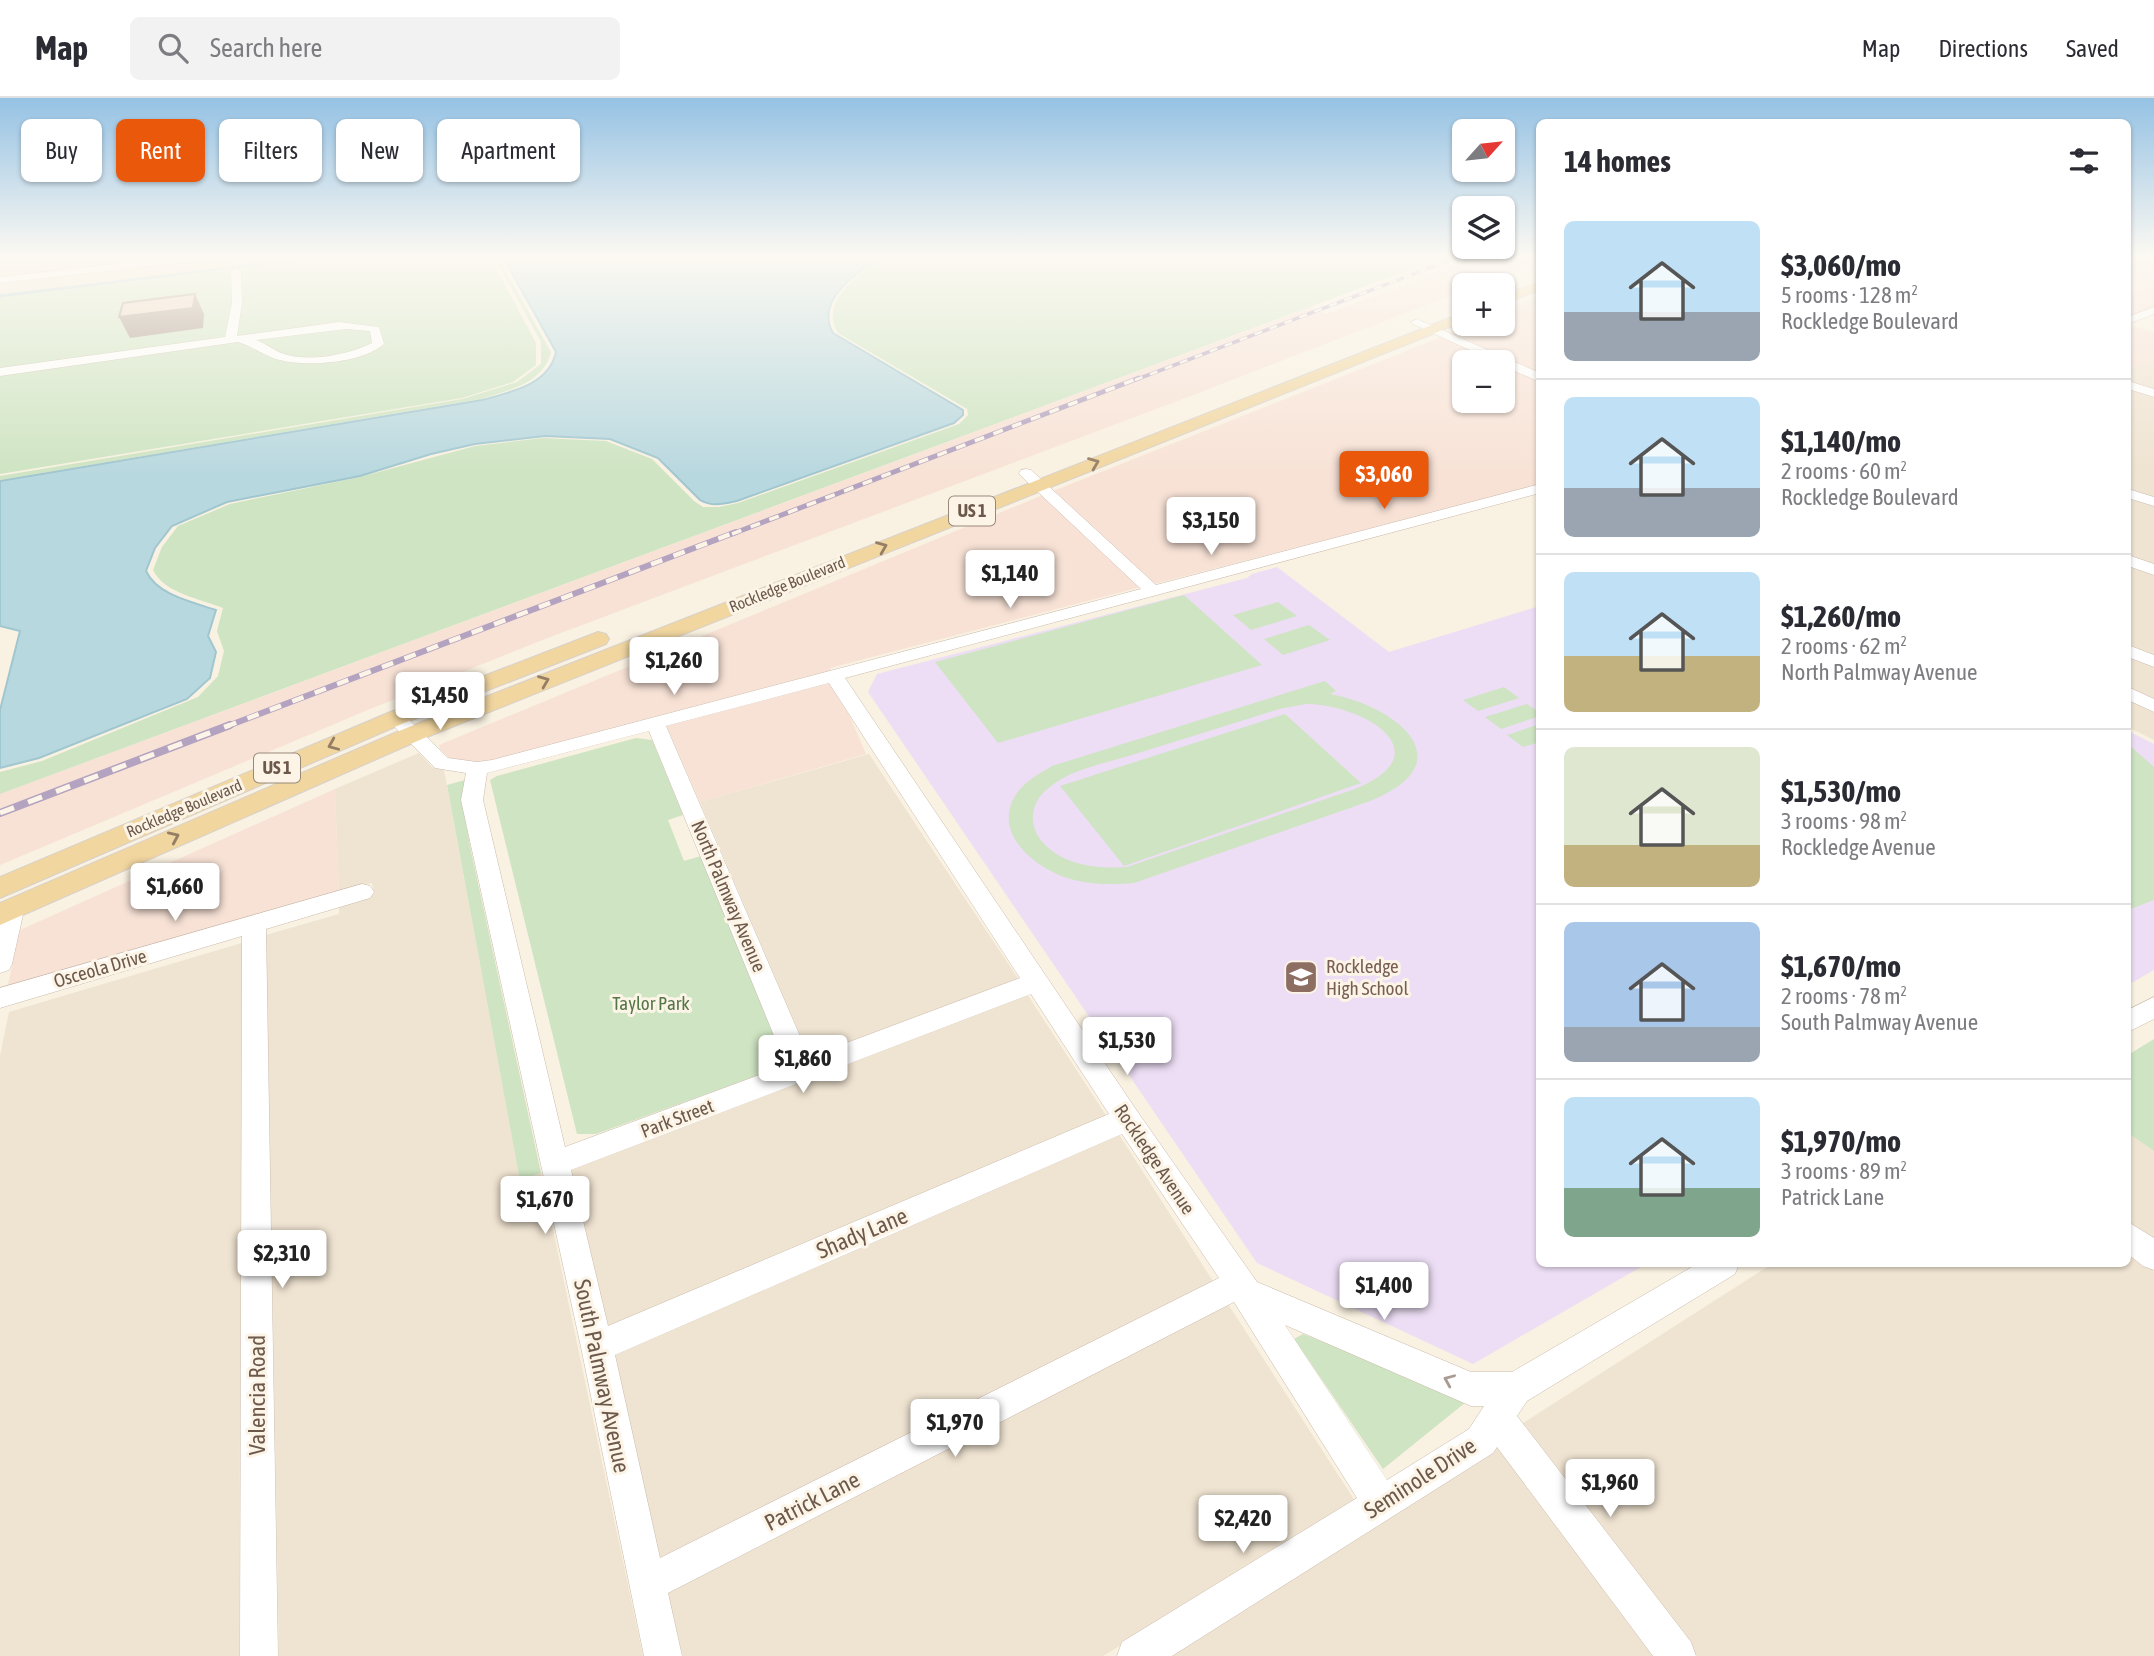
<!DOCTYPE html>
<meta charset="utf-8">
<style>
:root{--surface:#fff;--page:#f2f2f3;--text:#2b2b33;--muted:#7c7c81;--line:#e1e1e2;--accent:#ea580c}
body{margin:0;font-family:"Asap Condensed",sans-serif;background:var(--page);color:var(--text);height:100vh;display:flex;flex-direction:column;font-size:26px;white-space:nowrap}
*{box-sizing:border-box;margin:0}
p{font-size:23px;color:var(--muted)}
.icon{flex:none;width:38px;height:38px;fill:none;stroke:currentColor;stroke-width:2;stroke-linecap:round;stroke-linejoin:round}
.map{position:relative;flex:1;overflow:hidden}
.sheet{position:absolute;left:1536px;top:21px;width:595px;height:1148px;display:flex;flex-direction:column;background:var(--surface);border-radius:10px;box-shadow:0 2px 5px #0004}
.sheet>*{flex:none}
.banner{position:absolute;left:21px;top:21px;width:665px;height:63px;display:flex;gap:14px}
.needle{width:46px;rotate:63deg}
.controls{position:absolute;left:1452px;top:21px;display:grid;gap:14px}
.controls a{display:grid;place-items:center;width:63px;height:63px;border-radius:10px;background:var(--surface);box-shadow:0 2px 5px #0004;font-size:35px}
.price{position:absolute;translate:-50% -60px;padding:0 16px;border-radius:7px;background:#fff;color:#222;font-size:23px;line-height:46px;filter:drop-shadow(0 2px 4px #0008)}
.price::after{content:'';position:absolute;left:50%;top:42px;width:21px;height:16px;margin-left:-10px;background:inherit;clip-path:polygon(0 0,100% 0,50% 100%)}
.price.on{background:var(--accent);color:#fff}
ul{padding:0;list-style:none}
li{display:flex;align-items:center;gap:21px;height:175px;padding:0 28px}
li+li{border-top:2px solid var(--line)}
li span{display:grid;place-items:center;flex:none;width:196px;height:140px;border-radius:10px;color:#555}
li>.icon{margin-inline-start:auto}
span .icon{width:84px;height:84px;fill:#fffc;stroke-width:1}
li b{font-size:30px}
h2{display:flex;justify-content:space-between;align-items:center;height:84px;padding:0 28px;font-size:30px}
.tag{padding:0 24px;border-radius:10px;background:var(--surface);box-shadow:0 2px 5px #0004;font-size:24px;line-height:63px}
.tag.on{background:var(--accent);color:#fff}
header{display:flex;align-items:center;gap:42px;box-sizing:border-box;height:98px;padding:0 35px;background:var(--surface);border-bottom:2px solid var(--line)}
header strong{font-size:33px}
nav{display:flex;gap:38px;margin-inline-start:auto;font-size:24px}
.search{width:490px;height:63px;background:var(--page);display:flex;align-items:center;gap:18px;box-sizing:border-box;padding:0 24px;border-radius:10px;color:var(--muted);font-size:26px}
.map>svg:first-child{display:block}
</style>
<header>
<strong>Map</strong>
<div class="search"><svg class="icon" aria-label="search" viewBox="0 0 24 24"><circle cx="10" cy="10" r="6"/><path d="M15 15l6 6"/></svg>Search here</div>
<nav><a>Map</a><a>Directions</a><a>Saved</a></nav>
</header>
<div class="map">
<svg width="2154" height="1558" viewBox="0 0 2154 1558">
<rect width="100%" height="100%" fill="#f9f1e1"/>
<path fill="#efe3d1" d="M 3,159 L 195,159 L 0,181 L 0,165 Z
M 213,159 L 233,159 L 233,168 L 242,166 L 243,159 L 318,159 L 0,196 L 0,183 Z
M 2154,263 L 2154,293 L 2128,285 L 2128,268 L 2133,269 Z
M 2128,289 L 2154,297 L 2154,401 L 2128,392 Z
M 2128,397 L 2154,407 L 2154,469 L 2128,458 Z
M 2128,465 L 2154,475 L 2154,559 L 2128,547 Z
M 2128,556 L 2154,568 L 2154,603 L 2128,590 Z
M 2128,600 L 2154,612 L 2154,642 L 2128,629 Z
M 419,655 L 432,669 L 444,672 L 520,1083 L 541,1075 L 643,1558 L 279,1558 L 266,837 L 339,816 L 339,807 L 374,796 L 372,785 L 339,795 L 335,691 Z
M 869,656 L 1019,882 L 810,960 L 700,704 Z
M 242,845 L 239,1558 L 0,1558 L 0,958 L 9,914 Z
M 1027,896 L 1107,1019 L 609,1232 L 570,1070 Z
M 1118,1035 L 1214,1185 L 660,1463 L 614,1254 Z
M 2128,1035 L 2154,1053 L 2154,1146 L 2128,1126 Z
M 2128,1150 L 2154,1171 L 2154,1558 L 1697,1558 L 1520,1327 L 1772,1166 L 2128,1166 Z
M 1228,1206 L 1355,1403 L 1103,1558 L 683,1558 L 667,1493 Z
M 1499,1346 L 1657,1558 L 1170,1558 Z"/>
<path fill="#f8e2d6" d="M 1506,159 L 1532,166 L 1478,187 L 1465,187 L 1465,192 L 1175,304 L 545,541 L 370,611 L 0,767 L 0,696 L 1311,209 L 1326,216 L 1436,175 Z
M 2128,159 L 2154,159 L 2154,209 L 2128,220 L 2128,192 L 2141,191 L 2128,181 Z
M 1540,198 L 1540,277 L 1450,236 L 1474,226 L 1503,226 L 1503,213 Z
M 2128,227 L 2154,234 L 2154,263 L 2133,269 L 2128,268 Z
M 1444,238 L 1500,264 L 1465,264 L 1465,303 L 1503,303 L 1503,266 L 1540,283 L 1540,387 L 1154,486 L 1053,393 Z
M 1043,397 L 1141,489 L 830,570 L 831,575 L 493,663 L 481,665 L 450,661 L 440,651 L 439,647 Z
M 828,584 L 850,619 L 866,656 L 700,704 L 666,626 Z
M 335,691 L 339,795 L 7,891 L 20,832 Z"/>
<path fill="#eddef5" d="M 1277,469 L 1389,554 L 1540,508 L 1540,1166 L 1646,1166 L 1473,1266 L 1257,1165 L 868,594 L 877,576 L 1247,480 L 1252,476 Z
M 2128,633 L 2154,646 L 2154,872 L 2128,887 Z"/>
<path fill="#cee4c2" fill-rule="evenodd" d="M 318,159 L 490,159 L 536,245 L 536,267 L 513,284 L 462,300 L 0,376 L 0,196 Z
M 494,159 L 498,159 L 551,254 C 543,286 509,292 481,301 L 0,382 L 0,378 L 462,301 L 517,284 L 541,266 L 541,244 Z
M 886,159 L 1444,159 L 0,696 L 0,674 L 42,663 L 198,599 L 218,578 L 224,553 L 217,533 L 223,510 C 200,501 164,495 153,472 L 162,449 L 178,428 L 230,406 L 360,379 L 475,348 L 543,340 L 606,343 L 652,361 L 694,403 L 703,409 L 719,409 L 738,405 L 959,326 L 968,317 L 967,311 L 838,235 C 818,204 861,172 886,159 Z
M 1184,497 L 1262,567 L 998,645 L 935,564 Z
M 1278,504 L 1297,518 L 1251,532 L 1233,517 Z
M 1309,527 L 1330,542 L 1283,557 L 1264,541 Z
M 1325,583 L 1336,593 L 1330,596 C 1396,608 1467,664 1370,703 L 1134,785 C 1111,787 1087,787 1064,779 C 1033,768 993,735 1015,698 C 1023,684 1039,676 1052,668 ZM 1306,606 C 1362,606 1445,654 1355,691 L 1127,769 C 1099,771 1068,768 1046,748 C 1029,732 1028,708 1046,692 C 1069,671 1107,665 1135,656 C 1183,641 1231,626 1279,611 Z
M 1504,589 L 1519,600 L 1478,613 L 1463,602 Z
M 1527,606 L 1540,615 L 1540,618 L 1501,631 L 1485,619 Z
M 1285,616 L 1361,685 L 1124,768 L 1060,688 Z
M 1540,626 L 1540,644 L 1523,649 L 1507,637 Z
M 636,640 L 652,642 L 683,717 L 668,722 L 684,763 L 701,758 L 785,955 L 776,968 L 767,974 L 596,1036 L 577,1036 L 490,682 L 497,678 Z
M 2128,646 L 2154,669 L 2154,802 L 2128,812 Z
M 465,682 L 462,705 L 471,753 L 541,1075 L 520,1083 L 447,687 Z
M 2154,941 L 2154,1053 L 2128,1035 L 2128,957 Z
M 1303,1236 L 1460,1297 L 1466,1304 L 1383,1371 L 1294,1241 Z"/>
<path fill="#b8d8df" stroke="#a0c6d0" stroke-width="2" d="M 503,159 L 883,159 C 858,172 814,203 833,235 L 963,312 L 963,317 L 954,325 L 737,403 C 723,406 712,409 700,402 L 658,360 L 610,341 L 545,338 L 475,346 L 431,356 L 360,378 L 227,404 L 172,428 L 155,450 L 146,473 C 157,497 192,504 216,512 L 208,538 L 216,554 L 210,580 L 187,601 L 39,660 L 0,670 L 0,612 L 20,533 L 0,528 L 0,383 L 482,302 C 511,294 549,287 556,254 Z"/>
<g fill="none" stroke-linecap="round" stroke-linejoin="round">
<path stroke="#a0c6d0" stroke-width="2.5" d="M 0,198 L 318,159"/>
<g stroke="#cabbac" stroke-width="1">
<path id="minor" d="M 178,159 L 209,159 L 204,162 L 0,185 L 0,179 Z
M 236,171 L 241,174 L 242,205 L 237,238 L 339,224 L 379,229 L 384,246 C 362,266 300,270 273,260 C 260,255 251,248 238,244 L 0,278 L 0,270 L 225,239 L 232,205 L 231,174 ZM 346,231 L 370,233 L 372,245 C 348,257 307,265 281,255 C 272,251 265,245 256,242 Z
M 2154,209 L 2154,216 L 2128,226 L 2128,219 Z
M 1417,221 L 1540,275 L 1540,284 L 1503,268 L 1503,264 L 1496,264 L 1413,226 L 1411,224 Z
M 2128,283 L 2154,291 L 2154,299 L 2128,291 Z
M 1026,371 L 1031,372 L 1156,487 L 1540,386 L 1540,395 L 845,580 L 1137,1013 L 1257,1184 L 1471,1274 L 1512,1274 L 1697,1166 L 1739,1166 L 1735,1176 L 1527,1303 L 1517,1318 L 1691,1544 L 1696,1558 L 1653,1558 L 1497,1349 L 1493,1355 L 1172,1558 L 1117,1558 L 1122,1544 L 1357,1400 L 1234,1204 L 668,1495 L 682,1558 L 644,1558 L 581,1249 L 461,702 L 466,675 L 435,670 L 386,620 L 396,614 L 403,616 L 448,660 L 477,664 L 492,662 L 1141,491 L 1021,378 L 1019,375 L 1021,372 ZM 829,585 L 1020,880 L 809,959 L 666,628 ZM 649,633 L 786,967 L 565,1049 L 483,702 L 487,675 ZM 1031,896 L 1109,1016 L 608,1228 L 571,1072 ZM 1122,1036 L 1219,1180 L 660,1460 L 615,1257 ZM 1285,1227 L 1471,1308 L 1484,1308 L 1469,1331 L 1387,1382 Z
M 2128,391 L 2154,399 L 2154,408 L 2128,400 Z
M 2128,457 L 2154,466 L 2154,477 L 2128,468 Z
M 2128,547 L 2154,557 L 2154,569 L 2128,559 Z
M 2128,589 L 2154,601 L 2154,614 L 2128,602 Z
M 362,786 L 370,788 L 374,794 L 370,800 L 266,831 L 278,1558 L 240,1558 L 242,838 L 0,910 L 0,890 Z
M 12,804 L 20,806 L 24,812 L 12,866 L 9,872 L 0,875 L 0,813 L 4,806 Z
M 2154,899 L 2154,921 L 2128,934 L 2128,912 Z
M 2128,1124 L 2154,1140 L 2154,1172 L 2143,1168 L 2128,1156 Z"/>
</g>
<g stroke="#d6d1cd" stroke-width="2">
<path id="major" d="M 1540,184 L 1540,192 L 1503,206 L 1503,197 Z
M 1465,214 L 1465,223 L 422,641 L 0,827 L 0,805 L 404,631 Z
M 598,534 L 606,536 L 609,541 L 606,546 L 404,625 L 0,800 L 0,779 L 388,615 Z"/>
</g>
<use href="#minor" fill="#fff" fill-rule="evenodd"/>
<use href="#major" fill="#f1d6a0" fill-rule="evenodd"/>
<g stroke="#b3a2c0" stroke-width="3.5">
<path id="rail-far3" d="M 1135,282 L 1458,159"/>
</g>
<g stroke="#b3a2c0" stroke-width="5">
<path id="rail-far2" d="M 732,436 L 1139,280"/>
</g>
<g stroke="#b3a2c0" stroke-width="6">
<path id="rail-far1" d="M 225,629 L 736,434"/>
</g>
<g stroke="#b3a2c0" stroke-width="8">
<path id="rail" d="M 0,715 L 230,627"/>
</g>
<use href="#rail-far3" stroke="#fcf5e7" stroke-width="2.5" stroke-dasharray="8" stroke-linecap="butt"/>
<use href="#rail-far2" stroke="#fcf5e7" stroke-width="3.5" stroke-dasharray="10" stroke-linecap="butt"/>
<use href="#rail-far1" stroke="#fcf5e7" stroke-width="4.5" stroke-dasharray="12" stroke-linecap="butt"/>
<use href="#rail" stroke="#fcf5e7" stroke-width="5" stroke-dasharray="15" stroke-linecap="butt"/>
</g>
<path fill="#a49284" d="M 195,196 L 204,216 L 203,230 L 130,240 L 119,219 Z"/>
<path fill="#ebd1bc" stroke="#a49284" stroke-width="2" d="M 195,196 L 193,210 L 119,219 L 123,205 Z"/>
<defs><path id="oneway-chevron" d="M-2-3.5L2.5 0L-2 3.5" fill="none" stroke-width="1.6" stroke-linecap="round" stroke-linejoin="round" transform="scale(1.75)"/></defs>
<g stroke="#957e64">
<use href="#oneway-chevron" transform="translate(1094 365) rotate(-22)"/>
<use href="#oneway-chevron" transform="translate(882 449) rotate(-22)"/>
<use href="#oneway-chevron" transform="translate(544 583) rotate(-22)"/>
<use href="#oneway-chevron" transform="translate(333 647) rotate(157)"/>
<use href="#oneway-chevron" transform="translate(174 739) rotate(-24)"/>
</g>
<use stroke="#a79b93" href="#oneway-chevron" transform="translate(1449 1282) rotate(-157)"/>
<linearGradient id="sky" x2="0" y2="1"><stop stop-color="#95c2e4"/><stop offset="0.42" stop-color="#fcf9f2"/><stop offset="1" stop-color="#fcf9f2" stop-opacity="0"/></linearGradient>
<rect width="2154" height="377" fill="url(#sky)"/>
<defs>
<g id="school-square" transform="scale(1.75)"><rect x="-9" y="-9" width="18" height="18" rx="4" fill="#8d6e63" stroke="#fcf5e7"/><path d="M0-5L7-2L0 1L-7-2ZM-4 1L0 2.5L4 1V4Q0 6-4 4Z" fill="#fff"/></g>
</defs>
<g fill-rule="evenodd">
<use href="#school-square" x="1301" y="879"/>
</g>
<g text-anchor="middle" stroke-width="6" stroke-linejoin="round" paint-order="stroke">
<g font-size="16" fill="#6d594b" stroke="#fcf5e7">
<text transform="translate(787 486) rotate(-22)" y="6">Rockledge Boulevard</text>
<text transform="translate(184 710) rotate(-23)" y="6">Rockledge Boulevard</text>
</g>
<g fill="#fcf5e7" stroke="#98887a" stroke-width="2">
<rect x="949" y="398.5" width="46" height="29" rx="5"/>
<rect x="254" y="655.5" width="46" height="29" rx="5"/>
</g>
<g font-size="18" font-weight="bold" fill="#6d594b">
<text x="972" y="419">US 1</text>
<text x="277" y="676">US 1</text>
</g>
<g font-size="19" fill="#6d594b" stroke="#fcf5e7">
<text transform="translate(729 798) rotate(67)" y="7">North Palmway Avenue</text>
<text transform="translate(100 870) rotate(-16)" y="7">Osceola Drive</text>
<text transform="translate(677 1020) rotate(-21)" y="7">Park Street</text>
<text transform="translate(1155 1061) rotate(56)" y="7">Rockledge Avenue</text>
</g>
<g font-size="19" fill="#785e54" stroke="#fcf5e7" text-anchor="start">
<text x="1326" y="875">Rockledge<tspan x="1326" dy="22">High School</tspan></text>
</g>
<g font-size="19" fill="#547748" stroke="#fcf5e7">
<text x="651" y="912">Taylor Park</text>
</g>
<g font-size="23" fill="#6d594b" stroke="#fcf5e7">
<text transform="translate(862 1135) rotate(-23)" y="8">Shady Lane</text>
<text transform="translate(602 1278) rotate(78)" y="8">South Palmway Avenue</text>
<text transform="translate(257 1297) rotate(-90)" y="8">Valencia Road</text>
<text transform="translate(1420 1380) rotate(-33)" y="8">Seminole Drive</text>
<text transform="translate(812 1403) rotate(-27)" y="8">Patrick Lane</text>
</g>
</g>
</svg>
<div class="controls">
<a><svg class="needle" viewBox="-14 -14 28 28"><path d="M0-13l5 13h-10z" fill="#e53935"/><path d="M0 13l5-13h-10z" fill="#7c7c81"/></svg></a>
<a><svg class="icon" aria-label="layers" viewBox="0 0 24 24"><path d="M12 4l9 5-9 5-9-5zM3 14l9 5 9-5"/></svg></a>
<a>+</a>
<a>−</a>
</div>
<b class="price on" style="left:1384px;top:413px">$3,060</b>
<b class="price" style="left:1211px;top:459px">$3,150</b>
<b class="price" style="left:1010px;top:512px">$1,140</b>
<b class="price" style="left:674px;top:599px">$1,260</b>
<b class="price" style="left:440px;top:634px">$1,450</b>
<b class="price" style="left:175px;top:825px">$1,660</b>
<b class="price" style="left:1127px;top:979px">$1,530</b>
<b class="price" style="left:803px;top:997px">$1,860</b>
<b class="price" style="left:545px;top:1138px">$1,670</b>
<b class="price" style="left:282px;top:1192px">$2,310</b>
<b class="price" style="left:1384px;top:1224px">$1,400</b>
<b class="price" style="left:955px;top:1361px">$1,970</b>
<b class="price" style="left:1610px;top:1421px">$1,960</b>
<b class="price" style="left:1243px;top:1457px">$2,420</b>
<div class="banner">
<a class="tag">Buy</a>
<a class="tag on">Rent</a>
<a class="tag">Filters</a>
<a class="tag">New</a>
<a class="tag">Apartment</a>
</div>
<section class="sheet">
<h2>14 homes<svg class="icon" aria-label="filters" viewBox="0 0 24 24"><path d="M4 7h16M4 17h16"/><circle cx="9" cy="7" r="2"/><circle cx="15" cy="17" r="2"/></svg></h2>
<ul>
<li><span style="background:linear-gradient(#bfe0f5 65%,#9aa5b1 0)"><svg class="icon" aria-label="home" viewBox="0 0 24 24"><path d="M3 11l9-7 9 7M6 9v11h12V9"/></svg></span><div><b>$3,060/mo</b><p>5 rooms · 128 m²</p><p>Rockledge Boulevard</p></div></li>
<li><span style="background:linear-gradient(#bfe0f5 65%,#9aa5b1 0)"><svg class="icon" aria-label="home" viewBox="0 0 24 24"><path d="M3 11l9-7 9 7M6 9v11h12V9"/></svg></span><div><b>$1,140/mo</b><p>2 rooms · 60 m²</p><p>Rockledge Boulevard</p></div></li>
<li><span style="background:linear-gradient(#bfe0f5 60%,#c2b280 0)"><svg class="icon" aria-label="home" viewBox="0 0 24 24"><path d="M3 11l9-7 9 7M6 9v11h12V9"/></svg></span><div><b>$1,260/mo</b><p>2 rooms · 62 m²</p><p>North Palmway Avenue</p></div></li>
<li><span style="background:linear-gradient(#dfe7d0 70%,#c2b280 0)"><svg class="icon" aria-label="home" viewBox="0 0 24 24"><path d="M3 11l9-7 9 7M6 9v11h12V9"/></svg></span><div><b>$1,530/mo</b><p>3 rooms · 98 m²</p><p>Rockledge Avenue</p></div></li>
<li><span style="background:linear-gradient(#a9c7e8 75%,#9aa5b1 0)"><svg class="icon" aria-label="home" viewBox="0 0 24 24"><path d="M3 11l9-7 9 7M6 9v11h12V9"/></svg></span><div><b>$1,670/mo</b><p>2 rooms · 78 m²</p><p>South Palmway Avenue</p></div></li>
<li><span style="background:linear-gradient(#bfe0f5 65%,#7fa58c 0)"><svg class="icon" aria-label="home" viewBox="0 0 24 24"><path d="M3 11l9-7 9 7M6 9v11h12V9"/></svg></span><div><b>$1,970/mo</b><p>3 rooms · 89 m²</p><p>Patrick Lane</p></div></li>
</ul>
</section>
</div>
